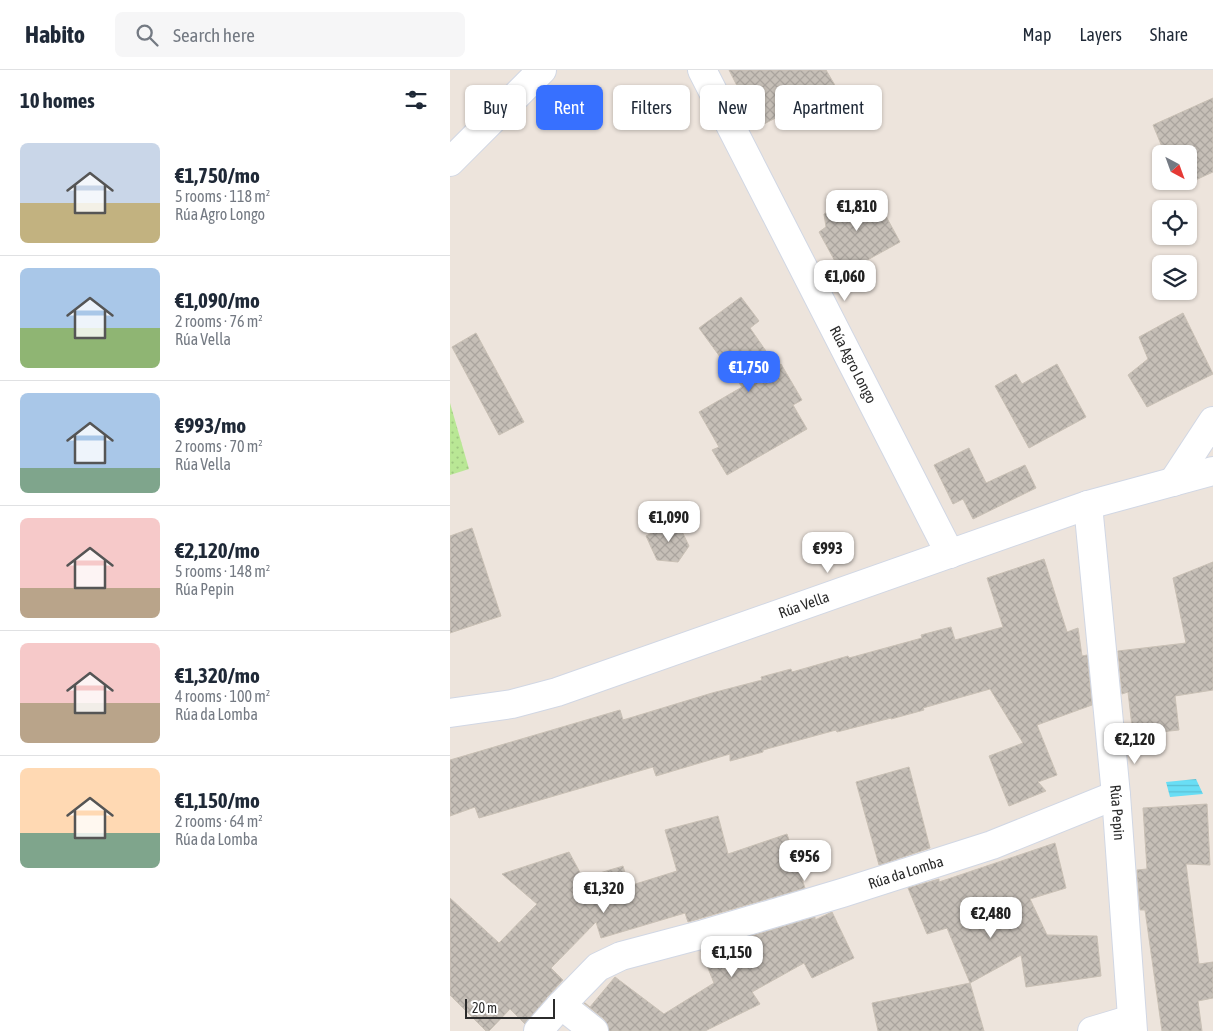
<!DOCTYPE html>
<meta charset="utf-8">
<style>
:root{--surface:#fff;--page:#f6f6f7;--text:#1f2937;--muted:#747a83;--line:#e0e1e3;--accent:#3770ff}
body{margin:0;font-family:"Asap Condensed",sans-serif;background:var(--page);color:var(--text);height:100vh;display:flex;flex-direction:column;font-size:19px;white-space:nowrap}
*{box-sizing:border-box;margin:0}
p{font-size:16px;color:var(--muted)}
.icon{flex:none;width:28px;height:28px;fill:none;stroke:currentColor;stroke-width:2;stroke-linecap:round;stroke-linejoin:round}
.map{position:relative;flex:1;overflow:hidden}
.sheet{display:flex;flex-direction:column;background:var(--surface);width:450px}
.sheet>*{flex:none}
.banner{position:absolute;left:15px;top:15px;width:475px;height:45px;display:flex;gap:10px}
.needle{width:32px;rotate:139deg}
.fabs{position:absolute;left:702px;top:75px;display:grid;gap:10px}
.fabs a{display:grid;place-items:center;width:45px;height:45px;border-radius:8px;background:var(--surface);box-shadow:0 1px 4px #0004;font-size:25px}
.scale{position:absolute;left:15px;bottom:12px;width:90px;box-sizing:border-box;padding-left:5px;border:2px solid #2b2b2b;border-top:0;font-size:14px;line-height:18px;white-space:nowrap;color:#2b2b2b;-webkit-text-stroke:4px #fff;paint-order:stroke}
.price{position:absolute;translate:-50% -42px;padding:0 11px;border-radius:10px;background:#fff;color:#222;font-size:16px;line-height:32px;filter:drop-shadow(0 1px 2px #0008)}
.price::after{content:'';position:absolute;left:50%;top:30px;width:15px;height:11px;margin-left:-8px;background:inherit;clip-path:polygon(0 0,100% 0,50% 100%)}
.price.on{background:var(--accent);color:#fff}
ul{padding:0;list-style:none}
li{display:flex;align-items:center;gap:15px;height:125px;padding:0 20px}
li+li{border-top:1px solid var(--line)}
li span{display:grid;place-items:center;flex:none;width:140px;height:100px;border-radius:8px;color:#555}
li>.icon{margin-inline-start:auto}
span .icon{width:60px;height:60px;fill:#fffc;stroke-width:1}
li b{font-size:21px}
h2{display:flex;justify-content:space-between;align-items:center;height:60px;padding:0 20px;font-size:21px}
.chip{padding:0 18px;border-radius:8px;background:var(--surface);box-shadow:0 1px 4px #0004;font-size:18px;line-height:45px}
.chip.on{background:var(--accent);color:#fff}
header{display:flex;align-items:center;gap:30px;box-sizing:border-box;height:70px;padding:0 25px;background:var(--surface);border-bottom:1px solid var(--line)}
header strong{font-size:24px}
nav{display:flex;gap:28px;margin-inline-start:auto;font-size:18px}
.search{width:350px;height:45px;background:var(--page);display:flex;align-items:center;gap:12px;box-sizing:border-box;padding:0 18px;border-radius:8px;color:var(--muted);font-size:19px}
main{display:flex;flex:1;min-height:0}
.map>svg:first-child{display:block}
</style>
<header>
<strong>Habito</strong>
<div class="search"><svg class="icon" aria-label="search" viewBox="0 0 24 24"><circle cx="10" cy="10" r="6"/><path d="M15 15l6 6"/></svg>Search here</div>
<nav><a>Map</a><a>Layers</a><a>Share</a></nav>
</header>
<main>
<section class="sheet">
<h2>10 homes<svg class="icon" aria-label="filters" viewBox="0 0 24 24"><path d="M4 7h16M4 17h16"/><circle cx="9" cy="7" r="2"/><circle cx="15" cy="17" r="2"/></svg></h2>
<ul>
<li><span style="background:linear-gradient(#c9d6e8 60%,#c2b280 0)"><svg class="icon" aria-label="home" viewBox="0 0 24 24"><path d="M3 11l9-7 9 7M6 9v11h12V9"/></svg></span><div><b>€1,750/mo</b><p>5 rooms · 118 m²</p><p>Rúa Agro Longo</p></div></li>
<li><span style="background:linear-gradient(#a9c7e8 60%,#8fb573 0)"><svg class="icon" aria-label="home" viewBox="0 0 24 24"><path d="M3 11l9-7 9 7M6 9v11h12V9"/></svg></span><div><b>€1,090/mo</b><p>2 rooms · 76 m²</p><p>Rúa Vella</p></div></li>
<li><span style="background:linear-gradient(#a9c7e8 75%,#7fa58c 0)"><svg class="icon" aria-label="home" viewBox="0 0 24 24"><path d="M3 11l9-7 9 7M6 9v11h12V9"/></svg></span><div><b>€993/mo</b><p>2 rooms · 70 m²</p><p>Rúa Vella</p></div></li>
<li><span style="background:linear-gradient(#f6c9c9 70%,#b9a48a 0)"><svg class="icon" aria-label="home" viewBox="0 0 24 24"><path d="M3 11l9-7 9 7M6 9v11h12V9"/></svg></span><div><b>€2,120/mo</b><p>5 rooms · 148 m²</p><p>Rúa Pepin</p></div></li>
<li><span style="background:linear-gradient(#f6c9c9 60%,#b9a48a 0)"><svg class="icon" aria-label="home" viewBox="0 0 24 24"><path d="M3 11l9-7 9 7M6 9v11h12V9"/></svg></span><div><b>€1,320/mo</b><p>4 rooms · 100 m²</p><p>Rúa da Lomba</p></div></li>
<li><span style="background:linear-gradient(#ffd9b3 65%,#7fa58c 0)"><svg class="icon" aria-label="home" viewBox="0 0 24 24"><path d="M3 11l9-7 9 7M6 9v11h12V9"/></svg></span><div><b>€1,150/mo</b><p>2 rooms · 64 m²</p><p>Rúa da Lomba</p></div></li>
</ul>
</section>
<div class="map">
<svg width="763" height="961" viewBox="0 0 763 961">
<defs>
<pattern id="grass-dots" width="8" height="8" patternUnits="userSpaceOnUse" patternTransform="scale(1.25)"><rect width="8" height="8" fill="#b9e795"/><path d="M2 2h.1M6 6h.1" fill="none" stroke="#9fc681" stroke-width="1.8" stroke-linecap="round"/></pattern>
<pattern id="water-rules" width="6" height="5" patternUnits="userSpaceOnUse" patternTransform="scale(1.25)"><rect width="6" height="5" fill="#69def5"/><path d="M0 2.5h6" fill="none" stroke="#5bbfd2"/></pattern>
<pattern id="building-cross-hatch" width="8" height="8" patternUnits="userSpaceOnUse" patternTransform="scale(1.25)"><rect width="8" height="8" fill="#c6bfb7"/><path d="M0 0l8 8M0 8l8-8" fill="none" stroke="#aaa49e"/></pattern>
</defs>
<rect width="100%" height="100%" fill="#ede4dc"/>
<path fill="url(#grass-dots)" d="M 0,333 L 19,399 L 0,405 Z"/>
<path fill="url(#water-rules)" d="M 746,709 L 753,724 L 720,727 L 716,712 Z"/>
<path fill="url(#building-cross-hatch)" stroke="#c9c0b5" d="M 279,0 L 376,0 L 386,17 L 308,57 Z
M 763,28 L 763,102 L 730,117 L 727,111 L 739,111 L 739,84 L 715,84 L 703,55 Z
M 414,122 L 418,132 L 426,128 L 450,172 L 392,204 L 369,162 L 376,157 L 374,144 Z
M 291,227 L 309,251 L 300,258 L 327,297 L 331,294 L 352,330 L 343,335 L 357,359 L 277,405 L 262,380 L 269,377 L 249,342 L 292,317 L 249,258 Z
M 733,243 L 763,304 L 697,337 L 678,305 L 698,289 L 689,267 Z
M 26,263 L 74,352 L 49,365 L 2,277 Z
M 607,294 L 636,347 L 579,378 L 545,316 L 566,304 L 572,314 Z
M 519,378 L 536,413 L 575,395 L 586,418 L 523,449 L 513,429 L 503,434 L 484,395 Z
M 227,451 L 239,476 L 228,492 L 207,490 L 196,466 Z
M 22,458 L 51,546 L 0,563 L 0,466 Z
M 594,489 L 617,562 L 628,558 L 632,586 L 637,585 L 642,635 L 587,655 L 607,705 L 588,712 L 596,721 L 559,736 L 539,686 L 573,673 L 540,619 L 473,638 L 474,640 L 441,649 L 441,648 L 387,662 L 386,660 L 313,680 L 313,682 L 280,691 L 280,684 L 206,706 L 203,697 L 29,748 L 25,737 L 0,746 L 0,690 L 170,640 L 173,650 L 262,623 L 312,610 L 311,607 L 341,599 L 342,602 L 398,586 L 399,588 L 472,568 L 471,565 L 501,557 L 505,570 L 553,557 L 537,508 Z
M 763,492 L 763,620 L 725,626 L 729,660 L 683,665 L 678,622 L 672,624 L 668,581 L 736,573 L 723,508 Z
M 459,697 L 480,778 L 429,795 L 406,712 Z
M 757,734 L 760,795 L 736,794 L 749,894 L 763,892 L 763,928 L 748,931 L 752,961 L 712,961 L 695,840 L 690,840 L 687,800 L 697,799 L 693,738 Z
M 268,746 L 278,784 L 337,764 L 355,818 L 238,852 L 235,843 L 151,868 L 146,852 L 101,898 L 113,910 L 99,925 L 75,954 L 60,939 L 39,961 L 36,961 L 0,925 L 0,828 L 49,873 L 87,834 L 52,804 L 119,782 L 133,808 L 173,796 L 179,816 L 227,801 L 215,760 Z
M 605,773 L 616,818 L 580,829 L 597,865 L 647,866 L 651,906 L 576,917 L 571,885 L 520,913 L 534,961 L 428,961 L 422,933 L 520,913 L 497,858 L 477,864 L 458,818 L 489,809 L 489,812 Z
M 382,842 L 404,888 L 362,908 L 354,893 L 302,922 L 310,934 L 255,961 L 159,961 L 158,955 L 154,949 L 134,933 L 135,933 L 140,937 L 165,907 L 214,944 L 264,913 L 251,881 L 365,847 L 365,850 Z"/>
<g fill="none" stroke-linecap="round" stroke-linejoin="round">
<g stroke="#d1d7e4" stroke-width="30">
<g id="minor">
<path id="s1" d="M 252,0 L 500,484"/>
<path d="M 0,92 L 92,0"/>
<path d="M 723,412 L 763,351"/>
<path id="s2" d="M 638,435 L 666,725 L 683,961"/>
<path id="s3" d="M 0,643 L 62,634 L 107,622 L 638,435 L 763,401"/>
<path d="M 111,935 L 144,961"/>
<path id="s4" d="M 88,961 L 111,935 L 148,897 L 171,886 L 254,864 L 392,823 L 542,775 L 666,725"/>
<path d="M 642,961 L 682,949"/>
</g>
</g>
<use href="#minor" stroke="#fff" stroke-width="28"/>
</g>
<g text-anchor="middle" stroke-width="4.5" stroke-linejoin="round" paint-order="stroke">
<g font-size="15" fill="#2b2b2b" stroke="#fff">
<text dy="5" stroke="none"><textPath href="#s1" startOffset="331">Rúa Agro Longo</textPath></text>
<text dy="5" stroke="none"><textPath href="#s3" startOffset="371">Rúa Vella</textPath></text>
<text dy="5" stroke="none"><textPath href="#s2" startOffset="309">Rúa Pepin</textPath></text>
<text dy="5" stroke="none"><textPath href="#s4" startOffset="410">Rúa da Lomba</textPath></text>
</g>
</g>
</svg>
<div class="fabs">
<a><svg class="needle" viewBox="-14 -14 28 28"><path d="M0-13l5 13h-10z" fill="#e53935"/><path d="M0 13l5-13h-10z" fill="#747a83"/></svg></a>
<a><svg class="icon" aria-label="locate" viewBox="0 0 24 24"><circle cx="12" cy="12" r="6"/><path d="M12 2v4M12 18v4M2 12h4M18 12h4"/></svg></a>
<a><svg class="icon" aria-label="layers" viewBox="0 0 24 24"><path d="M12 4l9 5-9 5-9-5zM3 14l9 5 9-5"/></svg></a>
</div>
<div class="scale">20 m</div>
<b class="price" style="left:407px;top:162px">€1,810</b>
<b class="price" style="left:395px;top:232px">€1,060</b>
<b class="price on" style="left:299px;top:323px">€1,750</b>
<b class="price" style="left:219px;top:473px">€1,090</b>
<b class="price" style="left:378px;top:504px">€993</b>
<b class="price" style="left:685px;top:695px">€2,120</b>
<b class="price" style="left:355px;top:812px">€956</b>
<b class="price" style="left:154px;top:844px">€1,320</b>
<b class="price" style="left:541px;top:869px">€2,480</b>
<b class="price" style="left:282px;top:908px">€1,150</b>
<div class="banner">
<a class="chip">Buy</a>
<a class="chip on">Rent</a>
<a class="chip">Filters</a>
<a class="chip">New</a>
<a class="chip">Apartment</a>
</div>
</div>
</main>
